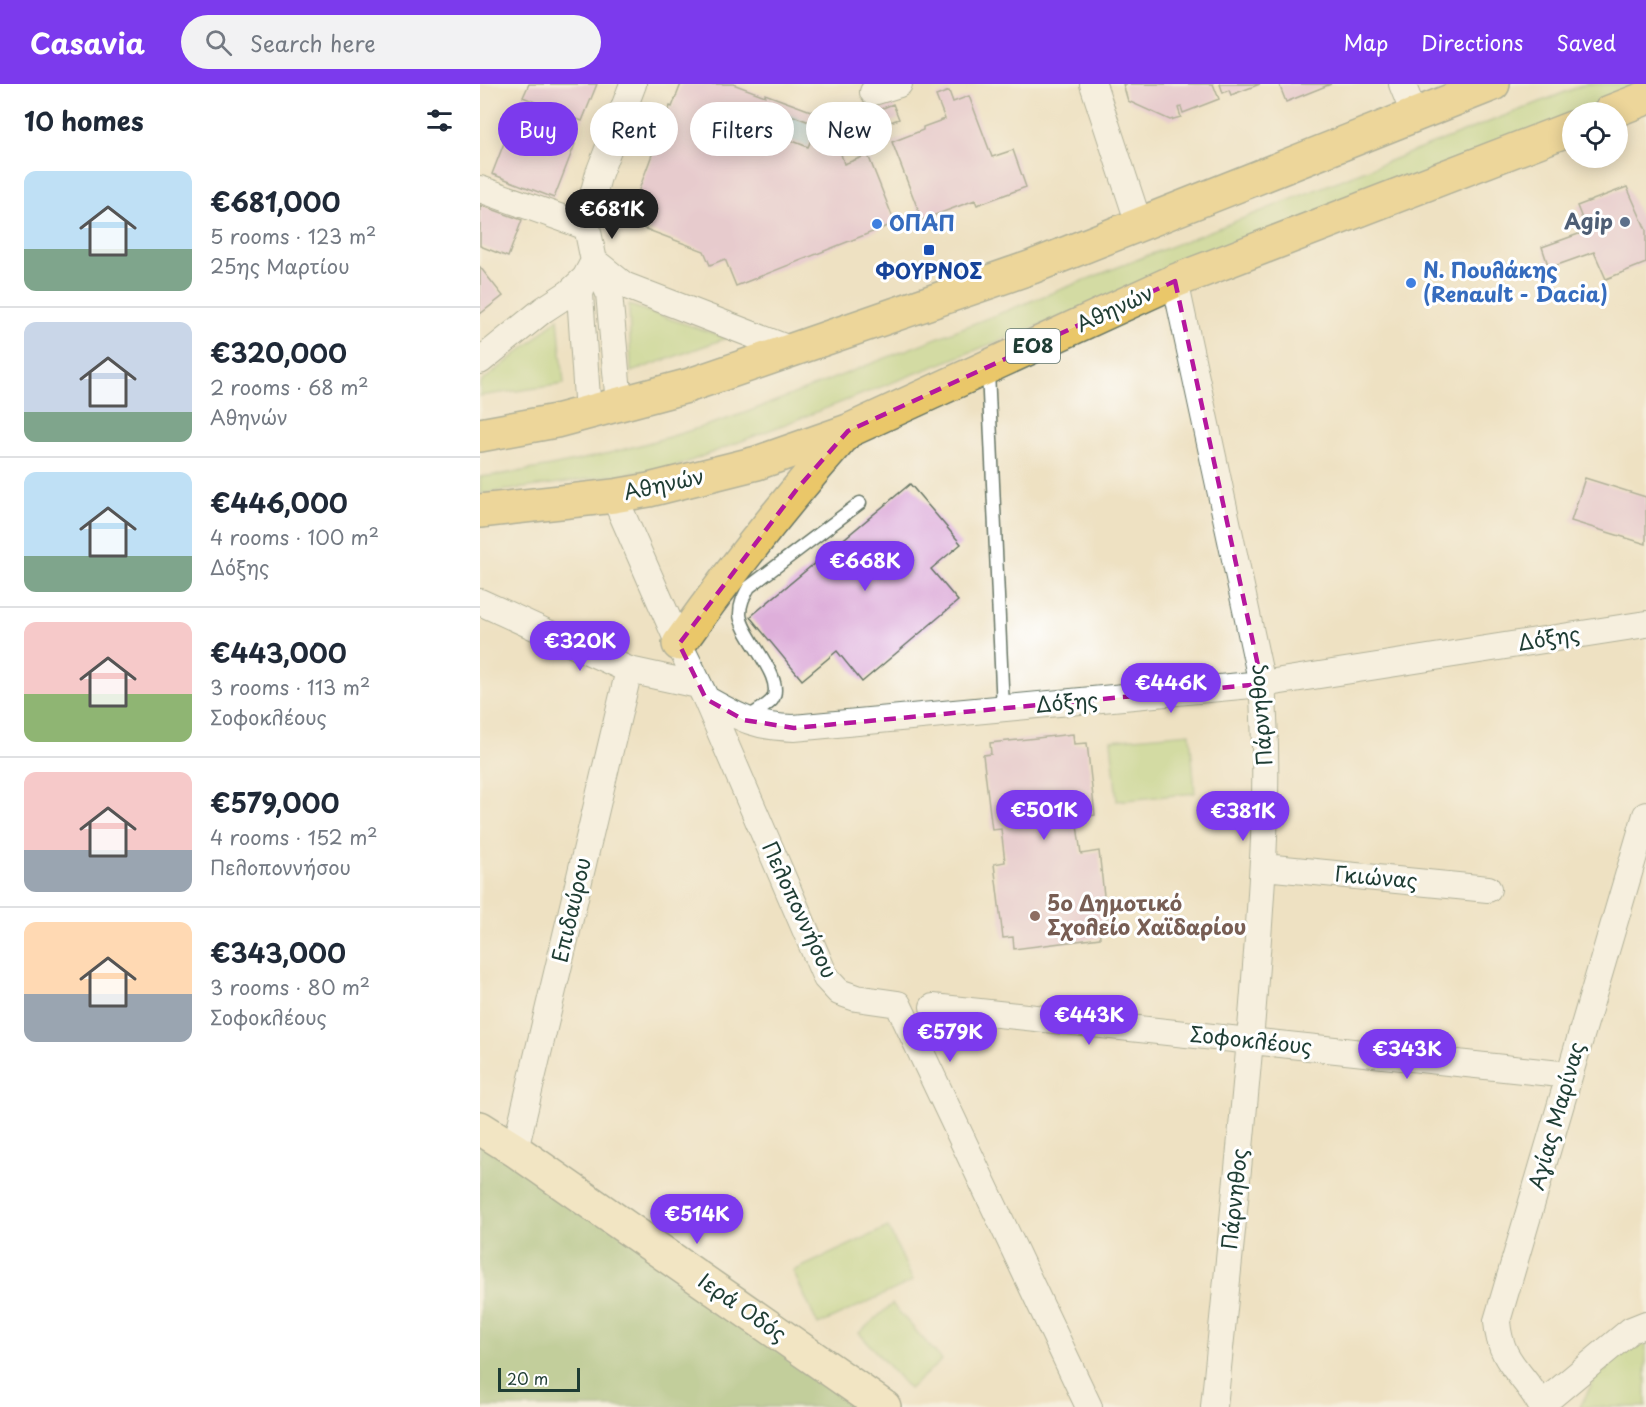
<!DOCTYPE html>
<meta charset="utf-8">
<style>
:root{--surface:#fff;--page:#f2f2f3;--text:#1f2937;--muted:#747a83;--line:#e0e1e3;--accent:#7c3aed}
body{margin:0;font-family:"Playpen Sans",sans-serif;background:var(--page);color:var(--text);height:100vh;display:flex;flex-direction:column;font-size:22px;white-space:nowrap}
*{box-sizing:border-box;margin:0}
p{font-size:20px;color:var(--muted)}
.icon{flex:none;width:33px;height:33px;fill:none;stroke:currentColor;stroke-width:2;stroke-linecap:round;stroke-linejoin:round}
.map{position:relative;flex:1;overflow:hidden}
.panel{display:flex;flex-direction:column;background:var(--surface);width:480px}
.panel>*{flex:none}
.top-card{position:absolute;left:18px;top:18px;width:570px;height:54px;display:flex;gap:12px}
.controls{position:absolute;left:1082px;top:18px;display:grid;gap:12px}
.controls a{display:grid;place-items:center;width:66px;height:66px;border-radius:50%;background:var(--surface);box-shadow:0 3px 15px #0003;font-size:30px}
.scale{position:absolute;left:18px;bottom:15px;width:82px;box-sizing:border-box;padding-left:6px;border:3px solid #1f3d34;border-top:0;font-size:16px;line-height:21px;white-space:nowrap;color:#1f3d34;-webkit-text-stroke:4px #fff;paint-order:stroke}
.price{position:absolute;translate:-50% -51px;padding:0 14px;border-radius:21px;background:var(--accent);color:#fff;font-size:20px;line-height:39px;filter:drop-shadow(0 2px 3px #0008)}
.price::after{content:'';position:absolute;left:50%;top:36px;width:18px;height:14px;margin-left:-9px;background:inherit;clip-path:polygon(0 0,100% 0,50% 100%)}
.price.selected{background:#222;color:#fff}
ul{padding:0;list-style:none}
li{display:flex;align-items:center;gap:18px;height:150px;padding:0 24px}
li+li{border-top:2px solid var(--line)}
li span{display:grid;place-items:center;flex:none;width:168px;height:120px;border-radius:12px;color:#555}
li>.icon{margin-inline-start:auto}
span .icon{width:72px;height:72px;fill:#fffc;stroke-width:1}
li b{font-size:26px}
h2{display:flex;justify-content:space-between;align-items:center;height:72px;padding:0 24px;font-size:26px}
.chip{padding:0 21px;border-radius:27px;background:var(--surface);box-shadow:0 3px 15px #0003;font-size:21px;line-height:54px}
.chip.selected{background:var(--accent);color:#fff}
header{display:flex;align-items:center;gap:36px;box-sizing:border-box;height:84px;padding:0 30px;background:var(--accent);color:#fff}
header strong{font-size:28px}
nav{display:flex;gap:33px;margin-inline-start:auto;font-size:21px}
.search{width:420px;height:54px;background:var(--page);display:flex;align-items:center;gap:15px;box-sizing:border-box;padding:0 21px;border-radius:33px;color:var(--muted);font-size:22px}
main{display:flex;flex:1;min-height:0}
.map>svg:first-child{display:block}
</style>
<header>
<strong>Casavia</strong>
<div class="search"><svg class="icon" aria-label="search" viewBox="0 0 24 24"><circle cx="10" cy="10" r="6"/><path d="M15 15l6 6"/></svg>Search here</div>
<nav><a>Map</a><a>Directions</a><a>Saved</a></nav>
</header>
<main>
<section class="panel">
<h2>10 homes<svg class="icon" aria-label="filters" viewBox="0 0 24 24"><path d="M4 7h16M4 17h16"/><circle cx="9" cy="7" r="2"/><circle cx="15" cy="17" r="2"/></svg></h2>
<ul>
<li><span style="background:linear-gradient(#bfe0f5 65%,#7fa58c 0)"><svg class="icon" aria-label="home" viewBox="0 0 24 24"><path d="M3 11l9-7 9 7M6 9v11h12V9"/></svg></span><div><b>€681,000</b><p>5 rooms · 123 m²</p><p>25ης Μαρτίου</p></div></li>
<li><span style="background:linear-gradient(#c9d6e8 75%,#7fa58c 0)"><svg class="icon" aria-label="home" viewBox="0 0 24 24"><path d="M3 11l9-7 9 7M6 9v11h12V9"/></svg></span><div><b>€320,000</b><p>2 rooms · 68 m²</p><p>Αθηνών</p></div></li>
<li><span style="background:linear-gradient(#bfe0f5 70%,#7fa58c 0)"><svg class="icon" aria-label="home" viewBox="0 0 24 24"><path d="M3 11l9-7 9 7M6 9v11h12V9"/></svg></span><div><b>€446,000</b><p>4 rooms · 100 m²</p><p>Δόξης</p></div></li>
<li><span style="background:linear-gradient(#f6c9c9 60%,#8fb573 0)"><svg class="icon" aria-label="home" viewBox="0 0 24 24"><path d="M3 11l9-7 9 7M6 9v11h12V9"/></svg></span><div><b>€443,000</b><p>3 rooms · 113 m²</p><p>Σοφοκλέους</p></div></li>
<li><span style="background:linear-gradient(#f6c9c9 65%,#9aa5b1 0)"><svg class="icon" aria-label="home" viewBox="0 0 24 24"><path d="M3 11l9-7 9 7M6 9v11h12V9"/></svg></span><div><b>€579,000</b><p>4 rooms · 152 m²</p><p>Πελοποννήσου</p></div></li>
<li><span style="background:linear-gradient(#ffd9b3 60%,#9aa5b1 0)"><svg class="icon" aria-label="home" viewBox="0 0 24 24"><path d="M3 11l9-7 9 7M6 9v11h12V9"/></svg></span><div><b>€343,000</b><p>3 rooms · 80 m²</p><p>Σοφοκλέους</p></div></li>
</ul>
</section>
<div class="map">
<svg width="1166" height="1323" viewBox="0 0 1166 1323">
<rect width="100%" height="100%" fill="#fff"/>
<filter id="ink" filterUnits="userSpaceOnUse"><feTurbulence type="fractalNoise" baseFrequency=".0167" numOctaves="2"/><feDisplacementMap in="SourceGraphic" scale="12" xChannelSelector="R" yChannelSelector="G"/><feConvolveMatrix kernelMatrix="1 2 1 2 8 2 1 2 1" color-interpolation-filters="sRGB"/></filter>
<filter id="wash" filterUnits="userSpaceOnUse"><feTurbulence type="fractalNoise" baseFrequency=".008" numOctaves="4" result="noise"/><feDisplacementMap in="SourceGraphic" scale="24" xChannelSelector="R" yChannelSelector="G"/><feGaussianBlur stdDeviation="1.35" result="paint"/><feColorMatrix in="noise" values="0 0 0 0 0 0 0 0 0 0 0 0 0 0 0 0 0 1.4 0 .05"/><feComposite in="paint" operator="in"/></filter>
<g filter="url(#wash)">
<rect width="100%" height="100%" fill="#eee1c2"/>
<path fill="#b1d37c" stroke="#688858" stroke-width="1.5" d="M 1106,0 L 1166,0 L 1166,5 L 1105,28 L 1092,28 L 1092,34 L 195,383 L 0,410 L 0,393 C 90,383 179,358 265,329 Z
M 149,221 L 247,254 L 151,288 Z
M 78,234 L 84,300 L 0,312 L 0,299 L 53,257 Z
M 710,649 L 715,709 L 637,717 L 631,656 Z
M 408,1143 L 433,1197 L 338,1241 L 313,1187 Z
M 412,1220 L 462,1276 L 429,1305 L 379,1249 Z
M 1166,1253 L 1166,1323 L 1100,1323 L 1115,1294 L 1157,1257 Z"/>
<path fill="#8cb56c" stroke="#567950" stroke-width="1.5" d="M 0,1044 L 404,1323 L 0,1323 Z"/>
<path fill="#6dbee8" stroke="#467e8e" stroke-width="1.5" d="M 282,20 L 337,41 L 328,63 L 274,42 Z"/>
<g id="blocks">
<path fill="#deafda" fill-rule="evenodd" d="M 49,0 L 117,0 L 102,37 L 76,27 L 78,24 L 70,21 L 69,24 L 43,13 Z
M 201,0 L 253,0 L 285,12 L 285,10 L 358,37 L 354,48 L 367,53 L 361,70 L 364,80 L 388,71 L 415,139 L 256,202 L 245,175 L 230,181 L 224,167 L 147,138 L 190,22 L 192,23 ZM 282,20 L 337,41 L 328,63 L 274,42 Z
M 643,0 L 733,0 L 739,15 L 703,29 L 701,23 L 698,24 L 701,33 L 690,36 L 648,17 Z
M 740,0 L 780,0 L 751,11 L 749,6 L 743,9 Z
M 799,0 L 851,0 L 806,18 Z
M 469,7 L 473,18 L 489,12 L 512,73 L 533,66 L 546,103 L 497,121 L 495,116 L 442,136 L 412,58 L 443,46 L 443,43 L 465,35 L 456,12 Z
M 413,20 L 419,35 L 399,42 L 393,28 Z
M 33,36 L 95,60 L 74,114 L 12,90 Z
M 1147,103 L 1166,146 L 1166,179 L 1126,195 L 1114,168 L 1069,184 L 1062,163 L 1107,147 L 1097,122 Z
M 0,121 L 42,136 L 28,173 L 0,162 Z
M 0,183 L 23,212 L 0,230 Z
M 1105,394 L 1166,413 L 1166,460 L 1091,437 Z
M 430,400 L 481,460 L 451,485 L 478,517 L 382,598 L 357,567 L 322,596 L 270,533 Z
M 593,650 L 594,660 L 607,659 L 615,731 L 596,734 L 601,770 L 619,767 L 627,838 L 619,839 L 620,854 L 534,865 L 533,853 L 523,854 L 514,780 L 525,778 L 521,745 L 512,746 L 503,671 L 511,670 L 510,659 Z"/>
</g>
</g>
<g filter="url(#ink)">
<use href="#blocks" fill-opacity="0" stroke="#677666" stroke-width="1.5"/>
<g fill="none" stroke-linecap="round" stroke-linejoin="round">
<g stroke="#677666" stroke-width="15">
<path id="lane" d="M 508,287 L 523,625
M 265,635 C 273,630 286,623 292,616 C 307,594 261,553 260,530 C 260,519 264,512 269,503 L 380,419"/>
</g>
<g stroke="#677666" stroke-width="28">
<path id="street" d="M 153,0 L 119,89 L 110,122 L 107,143 L 114,177 L 144,201 L 312,266
M 613,0 L 659,140
M 922,0 L 935,32
M 393,8 L 419,0
M 0,105 L 107,143
M 695,197 L 782,600 C 790,703 782,805 774,908 C 763,1046 748,1185 734,1323
M 0,277 L 63,226 L 89,209 L 105,194
M 108,329 L 100,210 L 105,194 L 114,177 L 129,209 L 139,320
M 134,412 L 199,560 L 226,615 L 346,894 L 359,908 L 376,914 L 418,920 L 609,1323
M 0,518 L 149,586 L 218,601
M 226,615 C 260,634 274,643 314,644 L 782,600 L 1166,540
M 784,783 L 1008,805
M 453,923 L 1089,991
M 35,1066 L 149,586
M 1061,1321 L 1151,1246 L 1166,1240
M 1062,1323 C 1045,1289 1020,1281 1017,1237 L 1166,731"/>
</g>
<g stroke="#677666" stroke-width="36">
<path id="secondary" d="M 0,1044 L 35,1066 L 404,1323"/>
</g>
<g stroke="#677666" stroke-width="36">
<path id="highway" d="M 1130,28 L 1166,14
M 0,351 L 76,337 L 207,302 L 312,266 L 552,183 L 1013,0
M 0,427 L 134,412 L 169,406 L 277,379 L 368,347 L 695,197 L 1092,44
M 199,560 C 251,487 306,417 365,350"/>
</g>
<use href="#lane" stroke="#fff" stroke-width="12"/>
<use href="#street" stroke="#fff" stroke-width="26"/>
<use href="#secondary" stroke="#f7e9c3" stroke-width="33"/>
<use href="#highway" stroke="#eac769" stroke-width="33"/>
</g>
</g>
<path d="M0 0H1166V1323H0ZM 695,197 L 782,600 L 314,644 L 264,636 L 226,615 L 199,560 L 317,405 L 368,347 Z" fill="#eee1c2" fill-opacity=".55" fill-rule="evenodd"/>
<path fill="none" stroke="#b5179e" stroke-width="4.5" stroke-dasharray="12 8" stroke-linejoin="round" d="M 695,197 L 782,600 L 314,644 L 264,636 L 226,615 L 199,560 L 317,405 L 368,347 Z"/>
<circle fill="#5c6f8a" stroke="#fff" stroke-width="2" cx="1145" cy="138" r="6"/>
<g fill="#3f7fe0" stroke="#fff" stroke-width="2">
<circle cx="397" cy="140" r="6"/>
<circle cx="931" cy="199" r="6"/>
</g>
<rect fill="#1a4fb4" stroke="#fff" stroke-width="2" x="443" y="160" width="12" height="12" rx="3"/>
<circle fill="#8d6e63" stroke="#fff" stroke-width="2" cx="555" cy="832" r="6"/>
<g text-anchor="middle" stroke-width="6" stroke-linejoin="round" paint-order="stroke">
<rect fill="#fff" stroke="#627771" stroke-width="1.5" x="526" y="245" width="54" height="34" rx="4.5"/>
<g font-size="20" font-weight="bold" fill="#1f3d34">
<text x="553" y="269">ΕΟ8</text>
</g>
<g font-size="21" font-weight="bold" fill="#4e5e75" stroke="#fff" text-anchor="end">
<text x="1133" y="145">Agip</text>
</g>
<g font-size="21" font-weight="bold" fill="#366cbe" stroke="#fff" text-anchor="start">
<text x="409" y="147">ΟΠΑΠ</text>
<text x="943" y="194">Ν. Πουλάκης<tspan x="943" dy="24">(Renault - Dacia)</tspan></text>
</g>
<g font-size="21" font-weight="bold" fill="#164399" stroke="#fff">
<text x="449" y="195">ΦΟΥΡΝΟΣ</text>
</g>
<g font-size="21" fill="#1f3d34" stroke="#fff">
<text transform="translate(635 225) rotate(-25)" y="7">Αθηνών</text>
<text transform="translate(184 401) rotate(-12)" y="7">Αθηνών</text>
<text transform="translate(1069 555) rotate(-9)" y="7">Δόξης</text>
<text transform="translate(587 619) rotate(-5)" y="7">Δόξης</text>
<text transform="translate(781 631) rotate(-95)" y="7">Πάρνηθος</text>
<text transform="translate(896 794) rotate(5)" y="7">Γκιώνας</text>
<text transform="translate(92 826) rotate(-77)" y="7">Επιδαύρου</text>
<text transform="translate(319 826) rotate(65)" y="7">Πελοποννήσου</text>
<text transform="translate(771 957) rotate(6)" y="7">Σοφοκλέους</text>
<text transform="translate(1077 1032) rotate(-74)" y="7">Αγίας Μαρίνας</text>
<text transform="translate(755 1115) rotate(-84)" y="7">Πάρνηθος</text>
<text transform="translate(262 1224) rotate(35)" y="7">Ιερά Οδός</text>
</g>
<g font-size="21" font-weight="bold" fill="#785e54" stroke="#fff" text-anchor="start">
<text x="567" y="827">5ο Δημοτικό<tspan x="567" dy="24">Σχολείο Χαϊδαρίου</tspan></text>
</g>
</g>
</svg>
<div class="controls">
<a><svg class="icon" aria-label="locate" viewBox="0 0 24 24"><circle cx="12" cy="12" r="6"/><path d="M12 2v4M12 18v4M2 12h4M18 12h4"/></svg></a>
</div>
<div class="scale">20 m</div>
<b class="price selected" style="left:132px;top:156px">€681K</b>
<b class="price" style="left:385px;top:508px">€668K</b>
<b class="price" style="left:100px;top:588px">€320K</b>
<b class="price" style="left:691px;top:630px">€446K</b>
<b class="price" style="left:564px;top:757px">€501K</b>
<b class="price" style="left:763px;top:758px">€381K</b>
<b class="price" style="left:609px;top:962px">€443K</b>
<b class="price" style="left:470px;top:979px">€579K</b>
<b class="price" style="left:927px;top:996px">€343K</b>
<b class="price" style="left:217px;top:1161px">€514K</b>
<div class="top-card">
<a class="chip selected">Buy</a>
<a class="chip">Rent</a>
<a class="chip">Filters</a>
<a class="chip">New</a>
</div>
</div>
</main>
